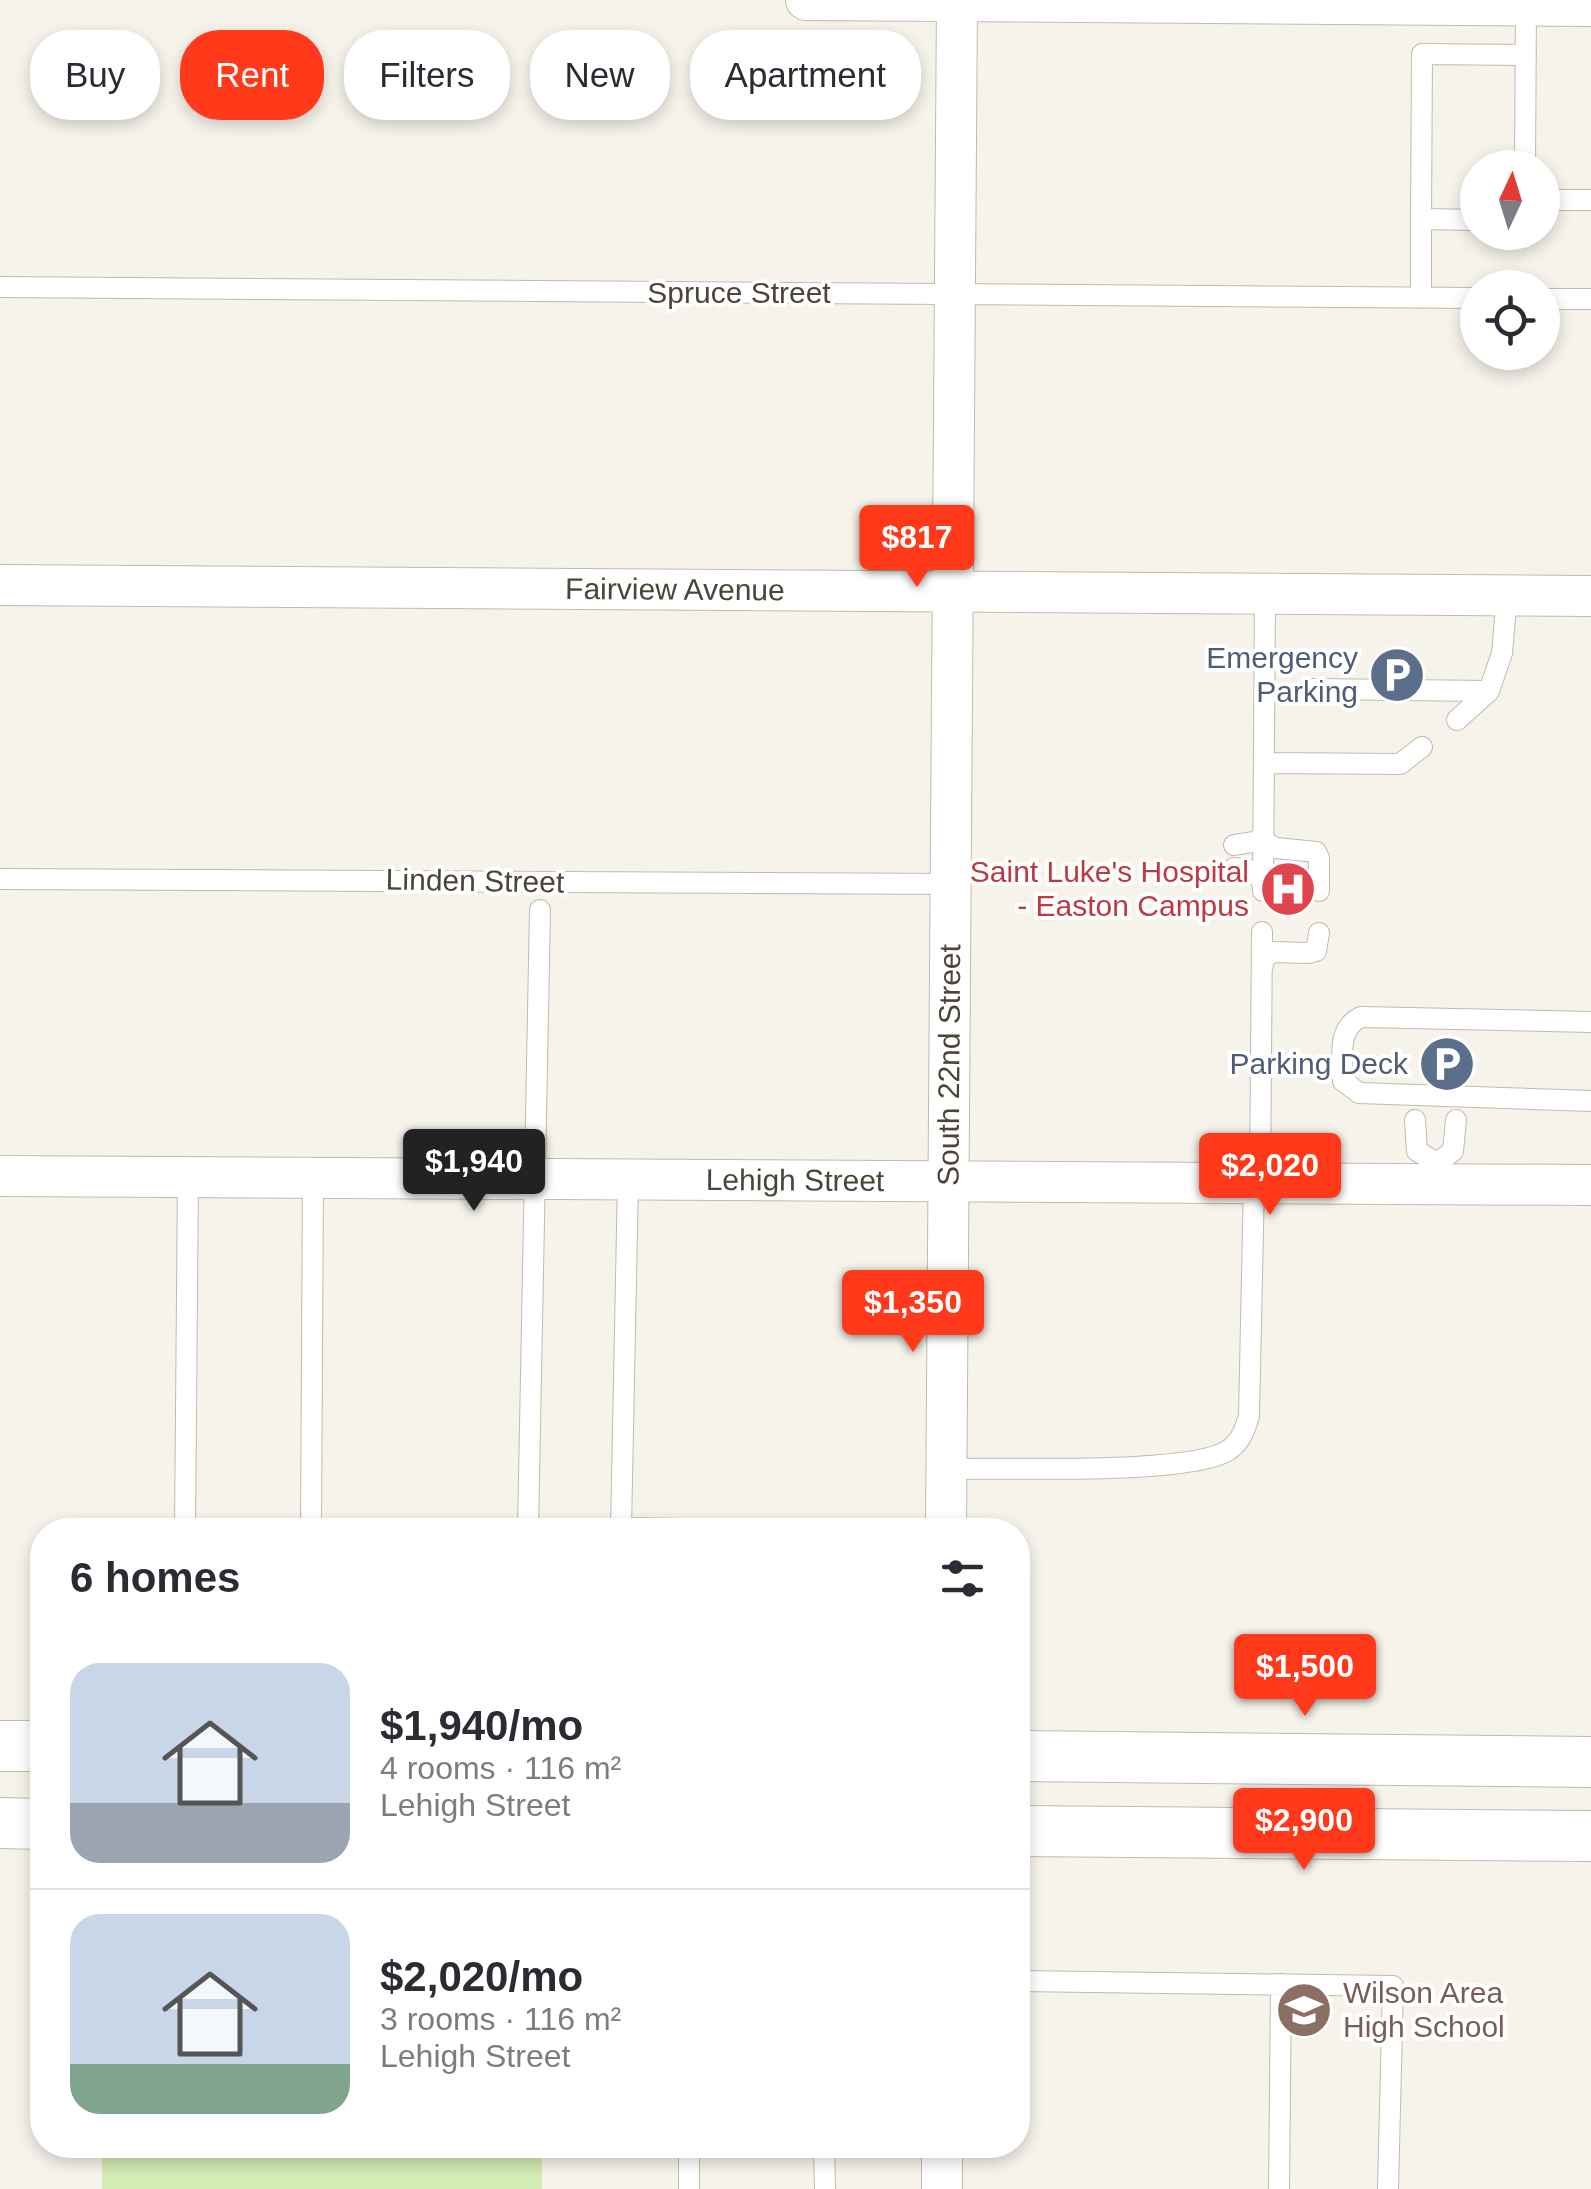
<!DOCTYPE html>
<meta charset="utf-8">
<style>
:root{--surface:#fff;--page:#f7f7f7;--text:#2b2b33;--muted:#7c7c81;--line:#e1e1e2;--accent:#ff3919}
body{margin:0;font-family:Arial,sans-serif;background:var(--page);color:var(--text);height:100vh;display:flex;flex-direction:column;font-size:38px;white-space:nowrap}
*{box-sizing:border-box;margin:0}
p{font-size:32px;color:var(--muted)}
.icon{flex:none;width:55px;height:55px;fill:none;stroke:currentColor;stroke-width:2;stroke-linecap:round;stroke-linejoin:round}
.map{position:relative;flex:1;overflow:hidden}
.drawer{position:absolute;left:30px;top:1518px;width:1000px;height:640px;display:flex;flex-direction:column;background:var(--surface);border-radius:40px;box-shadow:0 5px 15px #0003}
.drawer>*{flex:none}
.guide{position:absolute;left:30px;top:30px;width:1000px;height:90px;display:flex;gap:20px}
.needle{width:65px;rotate:4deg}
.controls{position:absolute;left:1460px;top:150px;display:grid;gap:20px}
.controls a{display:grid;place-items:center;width:100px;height:100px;border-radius:50%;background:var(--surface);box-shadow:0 5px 15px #0003;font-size:50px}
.price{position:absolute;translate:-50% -85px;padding:0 22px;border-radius:10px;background:var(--accent);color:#fff;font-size:32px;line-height:65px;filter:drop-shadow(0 2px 5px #0008)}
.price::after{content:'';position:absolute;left:50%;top:60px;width:30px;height:22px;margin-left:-15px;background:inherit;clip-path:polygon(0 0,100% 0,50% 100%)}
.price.selected{background:#222;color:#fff}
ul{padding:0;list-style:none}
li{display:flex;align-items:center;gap:30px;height:250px;padding:0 40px}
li+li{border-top:2px solid var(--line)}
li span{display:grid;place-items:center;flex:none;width:280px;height:200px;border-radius:30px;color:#555}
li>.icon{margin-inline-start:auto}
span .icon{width:120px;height:120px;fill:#fffc;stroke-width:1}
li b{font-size:42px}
h2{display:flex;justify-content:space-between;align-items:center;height:120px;padding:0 40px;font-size:42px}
.pill{padding:0 35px;border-radius:40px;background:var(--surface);box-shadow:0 5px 15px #0003;font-size:35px;line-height:90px}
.pill.selected{background:var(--accent);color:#fff}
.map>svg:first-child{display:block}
</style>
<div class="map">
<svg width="1591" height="2189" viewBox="0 0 1591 2189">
<rect width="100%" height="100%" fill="#f6f3eb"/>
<path fill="#d3ebb4" d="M 102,2145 L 542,2145 L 542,2189 L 102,2189 Z"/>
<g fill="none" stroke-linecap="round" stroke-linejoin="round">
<g stroke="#c2bbad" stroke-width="22">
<path id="service" d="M 1525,168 L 1526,5
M 1542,200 L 1591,200
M 1478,220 L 1421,219 L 1422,54 L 1526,55
M 0,287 L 1478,298
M 1421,298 L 1421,219
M 1542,299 L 1591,299
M 1313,689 L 1489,691
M 1457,720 L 1489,691 L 1502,653 L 1507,595
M 1264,763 L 1400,764 L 1422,747
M 1234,845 L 1259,841 L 1263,833 L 1266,843 L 1276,848 L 1316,852 L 1319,858 L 1319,891
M 1234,868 L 1255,871 L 1263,884
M 0,879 L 951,884
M 1263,891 L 1265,594
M 1262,969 L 1264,959 L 1272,952 L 1309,953 L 1316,951 L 1319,933
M 1591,1022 L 1361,1017 C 1336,1029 1343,1058 1343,1081 L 1359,1093 L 1591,1101
M 1415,1120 L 1417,1151 L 1437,1163
M 1437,1163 L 1453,1151 L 1456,1120
M 1260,1183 L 1262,932
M 947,1469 C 1000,1467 1195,1476 1230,1449 C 1241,1441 1245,1429 1249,1416 L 1254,1183
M 622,1528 L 750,1530
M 185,1530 L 188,1177
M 311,1530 L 313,1178
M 528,1530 L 540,910
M 621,1530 L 628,1179
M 1018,1981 L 1393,1986 L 1388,2189
M 824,2145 L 825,2189
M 689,2189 L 689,2145
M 1279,2189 L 1281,1984"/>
</g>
<g stroke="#c2bbad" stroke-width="42">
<g id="minor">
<path d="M 806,0 L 1591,6"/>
<path id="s1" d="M 0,585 L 1591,596"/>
<path id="s2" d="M 0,1176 L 1591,1185"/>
<path id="s3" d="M 946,1530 L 957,0"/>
<path d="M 942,2189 L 942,2145"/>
</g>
</g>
<g stroke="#c2bbad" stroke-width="52">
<path id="tertiary" d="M 0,1746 L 42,1746
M 1018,1756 L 1591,1762
M 0,1823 L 42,1824
M 1018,1831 L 1591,1836"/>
</g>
<use href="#service" stroke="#fff" stroke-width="20"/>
<use href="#minor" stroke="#fff" stroke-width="40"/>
<use href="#tertiary" stroke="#fff" stroke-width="50"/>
</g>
<defs>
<g id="parking-disc" transform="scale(2.875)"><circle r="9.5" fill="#5c6f8a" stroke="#fff"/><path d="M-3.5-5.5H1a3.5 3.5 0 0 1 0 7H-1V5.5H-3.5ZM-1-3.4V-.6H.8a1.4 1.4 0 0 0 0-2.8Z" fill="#fff"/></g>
<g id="hospital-disc" transform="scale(2.875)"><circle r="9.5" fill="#e0444e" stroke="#fff"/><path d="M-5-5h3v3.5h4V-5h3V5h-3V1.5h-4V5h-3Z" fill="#fff"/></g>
<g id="school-disc" transform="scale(2.875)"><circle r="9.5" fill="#8d6e63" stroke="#fff"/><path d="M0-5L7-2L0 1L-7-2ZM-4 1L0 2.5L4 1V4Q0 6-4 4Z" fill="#fff"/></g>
</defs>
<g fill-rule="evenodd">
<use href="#parking-disc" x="1397" y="675"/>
<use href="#hospital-disc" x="1288" y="889"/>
<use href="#parking-disc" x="1447" y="1064"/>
<use href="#school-disc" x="1304" y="2010"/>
</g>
<g text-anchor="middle" stroke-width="8" stroke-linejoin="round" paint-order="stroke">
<g font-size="30" fill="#4b4438" stroke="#fff">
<text x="739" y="303">Spruce Street</text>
<text dy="10" stroke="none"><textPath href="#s1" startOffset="675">Fairview Avenue</textPath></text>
<text transform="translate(475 881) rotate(1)" y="10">Linden Street</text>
<text dy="10" stroke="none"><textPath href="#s3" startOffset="465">South 22nd Street</textPath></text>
<text dy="10" stroke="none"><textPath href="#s2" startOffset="795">Lehigh Street</textPath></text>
</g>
<g font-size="30" fill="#4e5e75" stroke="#fff" text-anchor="end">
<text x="1358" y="668">Emergency<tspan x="1358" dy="34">Parking</tspan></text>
<text x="1408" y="1074">Parking Deck</text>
</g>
<g font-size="30" fill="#be3a42" stroke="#fff" text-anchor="end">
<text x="1249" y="882">Saint Luke's Hospital<tspan x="1249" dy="34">- Easton Campus</tspan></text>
</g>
<g font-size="30" fill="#785e54" stroke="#fff" text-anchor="start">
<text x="1343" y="2003">Wilson Area<tspan x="1343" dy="34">High School</tspan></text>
</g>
</g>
</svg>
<div class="controls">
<a><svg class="needle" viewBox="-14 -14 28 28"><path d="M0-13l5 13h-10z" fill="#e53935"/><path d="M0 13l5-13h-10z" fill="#7c7c81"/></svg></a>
<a><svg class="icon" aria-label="locate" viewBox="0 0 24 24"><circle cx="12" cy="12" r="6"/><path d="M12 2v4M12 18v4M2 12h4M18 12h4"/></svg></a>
</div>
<b class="price" style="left:917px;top:590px">$817</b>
<b class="price selected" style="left:474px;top:1214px">$1,940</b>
<b class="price" style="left:1270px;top:1218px">$2,020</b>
<b class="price" style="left:913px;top:1355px">$1,350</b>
<b class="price" style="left:1305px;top:1719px">$1,500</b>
<b class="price" style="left:1304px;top:1873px">$2,900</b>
<div class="guide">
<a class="pill">Buy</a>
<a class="pill selected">Rent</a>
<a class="pill">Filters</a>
<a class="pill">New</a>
<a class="pill">Apartment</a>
</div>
<section class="drawer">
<h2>6 homes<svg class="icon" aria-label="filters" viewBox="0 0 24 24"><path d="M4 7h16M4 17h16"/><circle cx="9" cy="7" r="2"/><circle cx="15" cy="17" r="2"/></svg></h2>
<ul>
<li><span style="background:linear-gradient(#c9d6e8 70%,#9aa5b1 0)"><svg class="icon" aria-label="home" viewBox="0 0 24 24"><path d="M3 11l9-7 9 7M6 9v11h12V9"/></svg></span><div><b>$1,940/mo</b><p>4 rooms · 116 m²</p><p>Lehigh Street</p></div></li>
<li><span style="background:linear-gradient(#c9d6e8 75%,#7fa58c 0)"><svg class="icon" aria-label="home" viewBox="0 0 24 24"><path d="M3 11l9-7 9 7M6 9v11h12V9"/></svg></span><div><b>$2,020/mo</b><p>3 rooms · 116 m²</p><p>Lehigh Street</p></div></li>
</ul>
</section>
</div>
